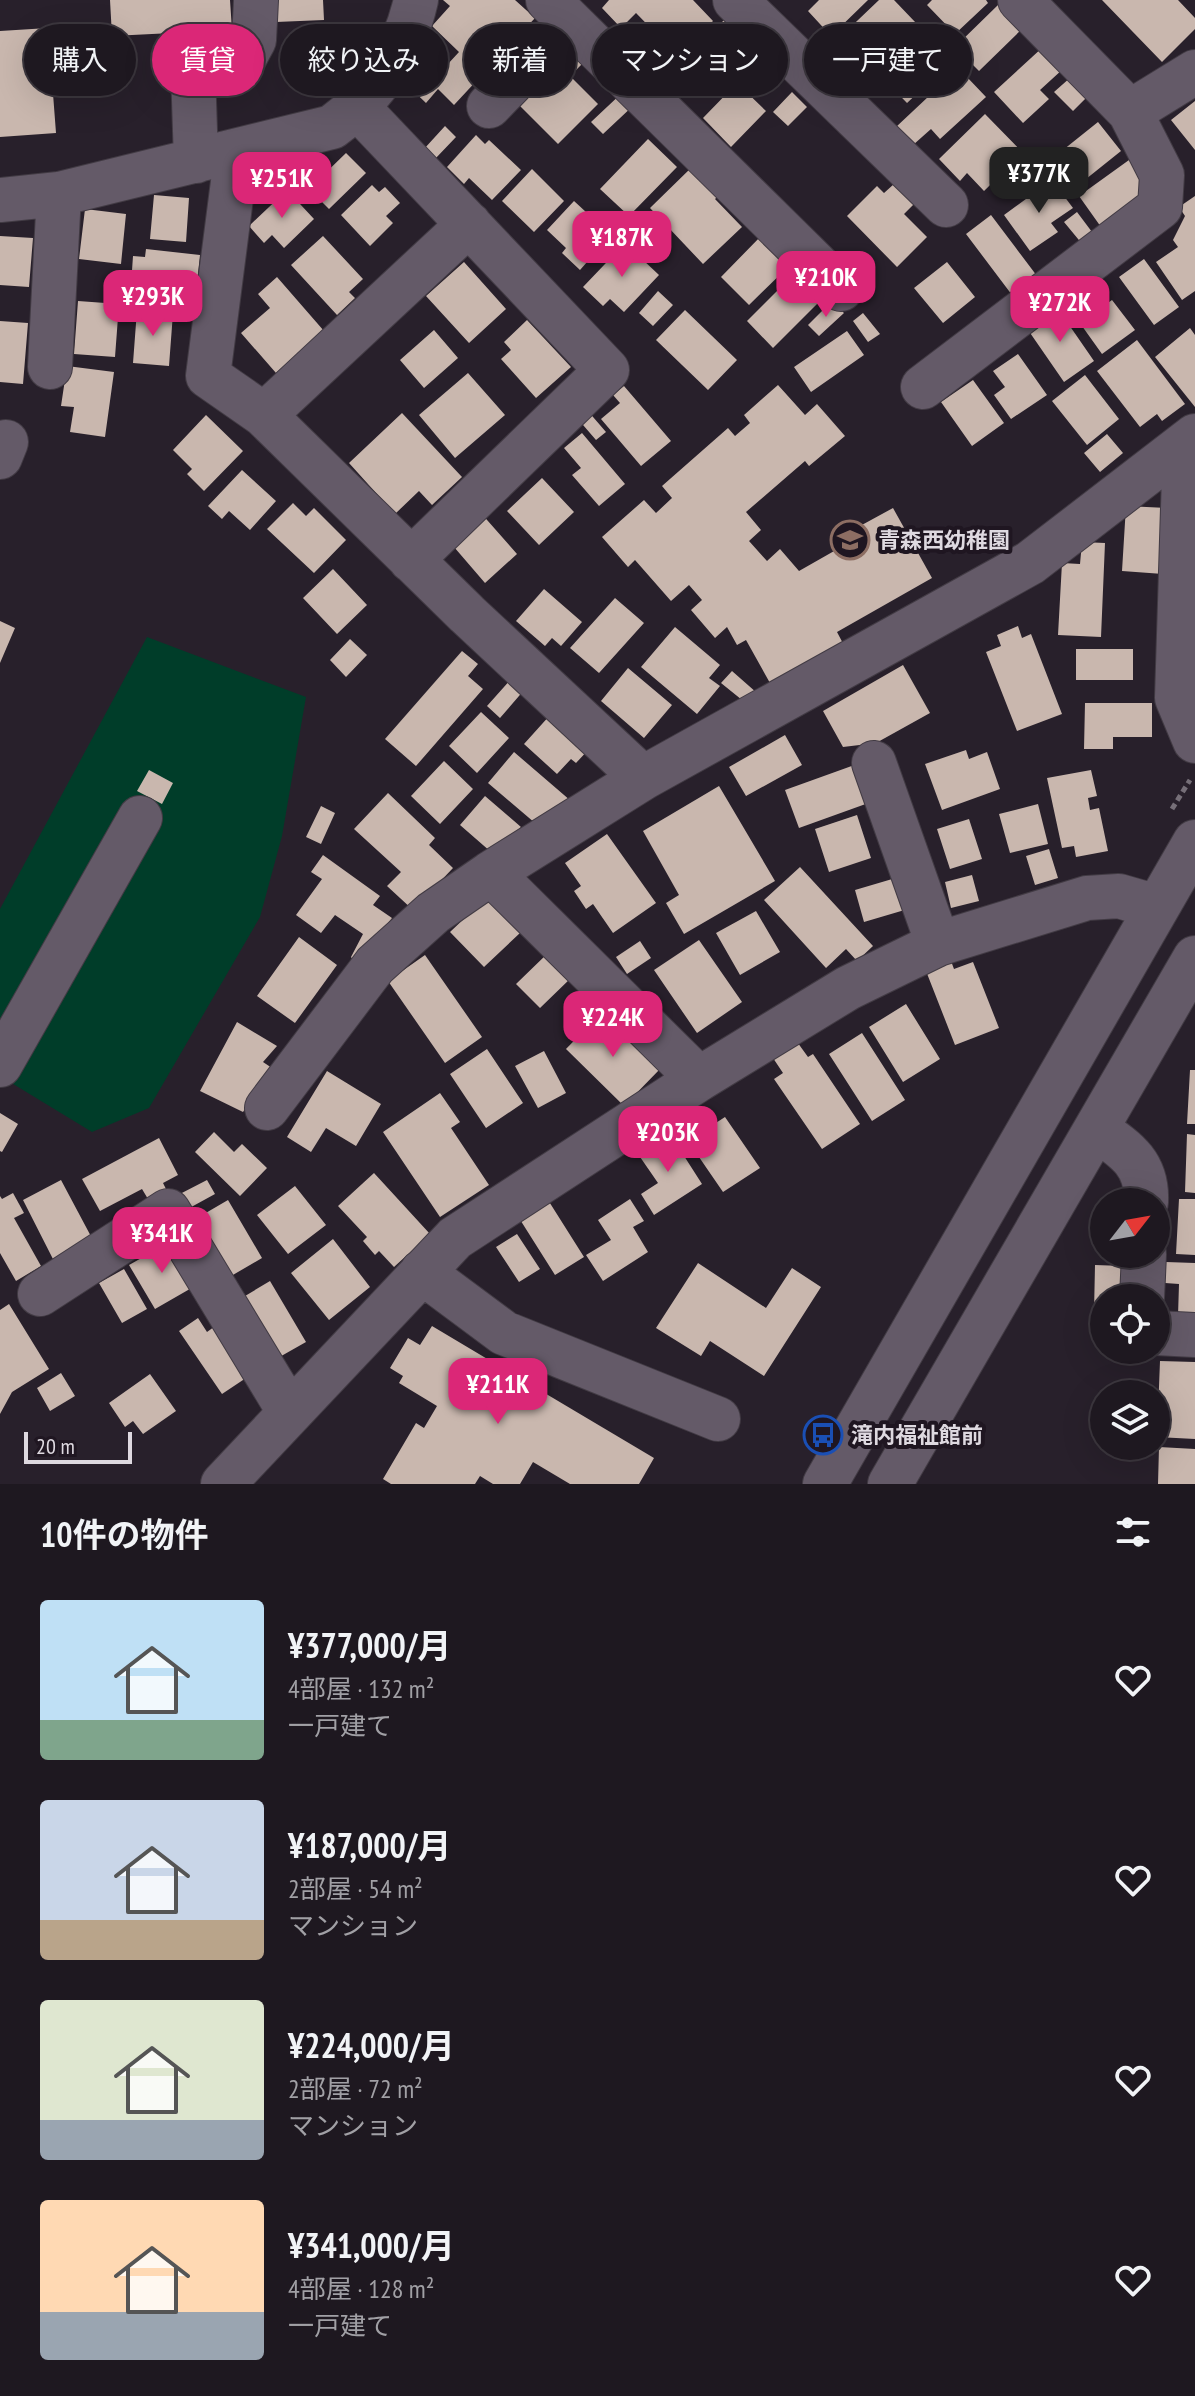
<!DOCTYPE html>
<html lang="ja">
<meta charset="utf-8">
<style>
:root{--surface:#1e1820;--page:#2b252d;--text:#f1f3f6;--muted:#a1a0a5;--line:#3c373e;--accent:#db2777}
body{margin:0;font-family:"PT Sans Narrow","Noto Sans JP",sans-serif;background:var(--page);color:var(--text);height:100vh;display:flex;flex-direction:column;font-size:30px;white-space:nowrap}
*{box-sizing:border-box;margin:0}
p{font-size:26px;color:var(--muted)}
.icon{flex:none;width:44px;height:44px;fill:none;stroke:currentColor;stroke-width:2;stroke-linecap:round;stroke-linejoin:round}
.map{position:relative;height:1484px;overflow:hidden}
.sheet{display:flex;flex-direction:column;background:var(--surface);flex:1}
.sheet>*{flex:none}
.top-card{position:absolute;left:24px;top:24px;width:1148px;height:72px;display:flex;gap:16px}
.needle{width:52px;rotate:59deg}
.tools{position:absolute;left:1090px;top:1188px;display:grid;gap:16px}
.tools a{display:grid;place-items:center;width:80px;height:80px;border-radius:50%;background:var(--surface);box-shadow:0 8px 32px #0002,0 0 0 2px var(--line);font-size:40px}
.scale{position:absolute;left:24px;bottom:20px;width:108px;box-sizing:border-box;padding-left:8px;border:4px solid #ded9e0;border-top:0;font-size:22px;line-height:28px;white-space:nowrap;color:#ded9e0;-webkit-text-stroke:6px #1f1621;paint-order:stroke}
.price{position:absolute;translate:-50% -68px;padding:0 18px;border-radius:16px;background:var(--accent);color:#fff;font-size:26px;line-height:52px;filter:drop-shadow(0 2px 4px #0008)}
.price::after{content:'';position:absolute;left:50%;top:48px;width:24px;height:18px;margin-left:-12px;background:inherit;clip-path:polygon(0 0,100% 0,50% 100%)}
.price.selected{background:#222;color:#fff}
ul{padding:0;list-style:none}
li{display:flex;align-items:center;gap:24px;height:200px;padding:0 40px}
li span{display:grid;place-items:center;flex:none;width:224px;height:160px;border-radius:8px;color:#555}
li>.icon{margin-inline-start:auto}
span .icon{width:96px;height:96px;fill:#fffc;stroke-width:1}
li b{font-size:34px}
h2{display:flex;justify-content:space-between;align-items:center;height:96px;padding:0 40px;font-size:34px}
.tag{padding:0 28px;border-radius:36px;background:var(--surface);box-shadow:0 8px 32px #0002,0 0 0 2px var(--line);font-size:28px;line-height:72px}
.tag.selected{background:var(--accent);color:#fff}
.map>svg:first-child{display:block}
</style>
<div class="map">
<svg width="1195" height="1484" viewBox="0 0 1195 1484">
<rect width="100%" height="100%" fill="#28202b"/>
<path fill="#003d29" d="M 147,637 L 306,697 L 282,836 L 260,917 L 149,1108 L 92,1132 L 0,1076 L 0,909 Z"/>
<path fill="#c9b7ae" d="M 110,0 L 230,0 L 232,30 L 112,36 Z
M 275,0 L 323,0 L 324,20 L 276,22 Z
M 443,0 L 515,0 L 535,18 L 454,105 L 438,89 L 426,103 L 403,81 L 432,50 L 447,65 L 459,52 L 432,26 L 450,6 Z
M 609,0 L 693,0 L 713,21 L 678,56 L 636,13 L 621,28 L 602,8 Z
M 819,0 L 868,0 L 831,36 L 808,11 Z
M 879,0 L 894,0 L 916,23 L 865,72 L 836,41 Z
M 932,0 L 986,0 L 988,3 L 955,34 L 927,5 Z
M 1102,0 L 1178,0 L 1195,18 L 1195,29 L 1162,62 Z
M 998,5 L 1022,29 L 979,71 L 955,47 Z
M 724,20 L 741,36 L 721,58 L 703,42 Z
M 48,28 L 56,133 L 0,137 L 0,31 Z
M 922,29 L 952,61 L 907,103 L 876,71 Z
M 749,36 L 760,47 L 733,75 L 722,65 Z
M 571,47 L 585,61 L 570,76 L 598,104 L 558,144 L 516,102 Z
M 1043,47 L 1063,69 L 1040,90 L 1049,99 L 1023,123 L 994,92 Z
M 763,52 L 783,71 L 767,89 L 746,70 Z
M 966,76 L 986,97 L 940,139 L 931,129 L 913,145 L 896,127 L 945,81 L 953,89 Z
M 1071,77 L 1088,96 L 1073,111 L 1054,92 Z
M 737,83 L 766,111 L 731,147 L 703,118 Z
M 624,91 L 635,104 L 603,134 L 591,122 Z
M 792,92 L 807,107 L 788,126 L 773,112 Z
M 1195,101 L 1195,150 L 1171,120 Z
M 985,114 L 1023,153 L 984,191 L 967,173 L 960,181 L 939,159 Z
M 1098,122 L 1121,151 L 1081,183 L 1058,154 Z
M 445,126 L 456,137 L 435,159 L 424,149 Z
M 476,135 L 485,144 L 489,140 L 521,170 L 492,200 L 469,178 L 464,184 L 447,167 Z
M 648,139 L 677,167 L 629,216 L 600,189 Z
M 346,153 L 366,173 L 329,209 L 309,189 Z
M 1129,160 L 1151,190 L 1101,227 L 1079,196 Z
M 693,166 L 720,194 L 715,199 L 742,227 L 703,264 L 650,208 Z
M 532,169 L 564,201 L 534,232 L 502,201 Z
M 1052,180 L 1073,208 L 1051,223 L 1058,232 L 1030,251 L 1004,215 Z
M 894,184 L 914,204 L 904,214 L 927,237 L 897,267 L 847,216 L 877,186 L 884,193 Z
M 372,185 L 379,192 L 385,187 L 400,203 L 386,216 L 393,223 L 370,246 L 341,215 Z
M 287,190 L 314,219 L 284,248 L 272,235 L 264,243 L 249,226 Z
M 154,195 L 189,198 L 186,242 L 150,239 Z
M 1195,196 L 1195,291 L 1182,300 L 1156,262 L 1178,247 L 1173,240 L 1185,216 L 1179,207 Z
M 574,201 L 611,235 L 580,270 L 562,253 L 566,248 L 547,230 Z
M 85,209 L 126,214 L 121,264 L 79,259 Z
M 1077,212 L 1095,236 L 1083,245 L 1064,222 Z
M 991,215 L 1037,276 L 1012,295 L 966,234 Z
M 762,235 L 791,264 L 749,305 L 721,277 Z
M 0,236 L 33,238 L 29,287 L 0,285 Z
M 323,236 L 363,279 L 349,292 L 355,298 L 337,315 L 291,265 Z
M 625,243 L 659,275 L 624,312 L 610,299 L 603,306 L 583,287 Z
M 146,249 L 200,255 L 196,292 L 131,285 L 133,256 L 145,257 Z
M 1144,259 L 1179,307 L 1154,325 L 1119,277 Z
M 464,262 L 506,309 L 469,343 L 426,296 Z
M 947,262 L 975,297 L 943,323 L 914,288 Z
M 794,274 L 820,301 L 773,348 L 747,321 Z
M 277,277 L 324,331 L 276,373 L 241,333 L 270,308 L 258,294 Z
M 1088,290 L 1101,308 L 1112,300 L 1135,330 L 1102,354 L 1067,305 Z
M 658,291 L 673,305 L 653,326 L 639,313 Z
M 78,301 L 119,304 L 115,357 L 74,354 Z
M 832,301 L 844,313 L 819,336 L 808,325 Z
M 1056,306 L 1094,361 L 1064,382 L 1026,327 Z
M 137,310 L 173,313 L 169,366 L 133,363 Z
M 685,310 L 737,360 L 708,390 L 656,340 Z
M 863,313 L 880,334 L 868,342 L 853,321 Z
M 527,320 L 571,367 L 536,398 L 501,359 L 511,350 L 504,342 Z
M 0,321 L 28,323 L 23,384 L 0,382 Z
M 1190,328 L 1195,335 L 1195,407 L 1155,357 Z
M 434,330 L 458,358 L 424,388 L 400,360 Z
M 847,331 L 864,355 L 811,392 L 794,367 Z
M 1137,340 L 1185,404 L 1162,421 L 1157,414 L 1140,427 L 1097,371 Z
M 1018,354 L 1047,395 L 1011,419 L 994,395 L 1005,387 L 993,371 Z
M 67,366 L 114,372 L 105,437 L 70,432 L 74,407 L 61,406 Z
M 468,373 L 505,415 L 455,458 L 419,415 Z
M 1085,375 L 1119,419 L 1087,445 L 1052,401 Z
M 973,380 L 1004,423 L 972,446 L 941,402 Z
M 778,385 L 805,415 L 817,404 L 845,436 L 809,466 L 805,461 L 746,512 L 761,530 L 749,541 L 767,561 L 780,549 L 799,571 L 864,534 L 860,526 L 893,508 L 932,578 L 837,632 L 847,651 L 775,692 L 746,640 L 737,645 L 727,627 L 715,638 L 691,610 L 702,600 L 689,585 L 671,601 L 635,560 L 628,567 L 602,537 L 644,500 L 656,513 L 672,498 L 662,486 L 728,428 L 735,436 L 750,423 L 744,415 Z
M 624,386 L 671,441 L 641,466 L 601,419 L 620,403 L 613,395 Z
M 587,410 L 606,432 L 596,440 L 577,418 Z
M 402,413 L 462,477 L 432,505 L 419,491 L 395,514 L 349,463 Z
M 206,415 L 243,451 L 204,491 L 187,474 L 192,469 L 173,450 Z
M 582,433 L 625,484 L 599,506 L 572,475 L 581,468 L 564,448 Z
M 1107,434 L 1123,453 L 1100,472 L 1084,453 Z
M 242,470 L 276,501 L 250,530 L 229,511 L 222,519 L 208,506 Z
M 542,478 L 574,512 L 539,545 L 507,511 Z
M 293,503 L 306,516 L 314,508 L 346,540 L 314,573 L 267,529 Z
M 1126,506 L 1167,508 L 1163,574 L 1122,571 Z
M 480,512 L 517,554 L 485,583 L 448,540 Z
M 1082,542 L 1105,543 L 1101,637 L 1058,635 L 1062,563 L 1080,564 Z
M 333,569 L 367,605 L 337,634 L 303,598 Z
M 544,589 L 582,622 L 561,646 L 552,638 L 545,646 L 516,621 Z
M 615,598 L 644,623 L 599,673 L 570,648 Z
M 0,621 L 15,628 L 0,663 Z
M 1018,626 L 1022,638 L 1031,634 L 1062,714 L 1017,731 L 986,652 L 1001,646 L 997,635 Z
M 675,627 L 720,665 L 709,678 L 720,686 L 697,714 L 641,667 Z
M 350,639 L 367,655 L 346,677 L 330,660 Z
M 1076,649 L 1133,649 L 1133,680 L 1076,680 Z
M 462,651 L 478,664 L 468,676 L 483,689 L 416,766 L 385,739 Z
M 903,665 L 930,713 L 876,743 L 843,747 L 823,711 Z
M 628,668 L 672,705 L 644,738 L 601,701 Z
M 732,671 L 757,693 L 747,704 L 721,683 Z
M 512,678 L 525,689 L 500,718 L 487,706 Z
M 1085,703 L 1152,703 L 1152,737 L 1113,737 L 1113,749 L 1084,749 Z
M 481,712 L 509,738 L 477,773 L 449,746 Z
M 551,714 L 590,748 L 576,763 L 571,759 L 557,774 L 524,744 Z
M 785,735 L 802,765 L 746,796 L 729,767 Z
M 966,750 L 969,759 L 987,752 L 1000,789 L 942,810 L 925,764 Z
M 514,752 L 571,801 L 535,823 L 488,783 Z
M 444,761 L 473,789 L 440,824 L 411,796 Z
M 860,763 L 874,801 L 799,828 L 785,790 Z
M 149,770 L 173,783 L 162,804 L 137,791 Z
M 1091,770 L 1097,796 L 1088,798 L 1090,810 L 1099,808 L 1108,851 L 1076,857 L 1074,846 L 1062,848 L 1047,778 Z
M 719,786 L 775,881 L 684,934 L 666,903 L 679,895 L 643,831 Z
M 388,793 L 435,838 L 429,845 L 453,868 L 413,910 L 387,886 L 401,872 L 354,829 Z
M 485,796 L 521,827 L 491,852 L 460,825 Z
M 1038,804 L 1048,844 L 1010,853 L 999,814 Z
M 321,806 L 335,813 L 321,844 L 306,837 Z
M 857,815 L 871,858 L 829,872 L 815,829 Z
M 969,819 L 982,859 L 950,869 L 937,829 Z
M 607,834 L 656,903 L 613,933 L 593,904 L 586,909 L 574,891 L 581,886 L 565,863 Z
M 1049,849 L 1058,878 L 1035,885 L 1026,856 Z
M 323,855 L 380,896 L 373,905 L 392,918 L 355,964 L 351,957 L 363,934 L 335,915 L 321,933 L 296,915 L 322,879 L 311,872 Z
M 800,867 L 873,946 L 857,961 L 846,949 L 826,968 L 764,900 Z
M 972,875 L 979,901 L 951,908 L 945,882 Z
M 899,877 L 908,909 L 864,922 L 855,890 Z
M 486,898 L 520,933 L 484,967 L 450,932 Z
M 756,911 L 780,952 L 740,975 L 716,933 Z
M 299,937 L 337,965 L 295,1023 L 257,996 Z
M 699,940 L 742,1002 L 697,1033 L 654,970 Z
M 640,941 L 651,958 L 627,974 L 616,957 Z
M 548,953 L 572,977 L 540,1008 L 516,984 Z
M 425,955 L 482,1037 L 445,1063 L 388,981 Z
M 951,961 L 954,969 L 973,962 L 999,1028 L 955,1045 L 926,971 Z
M 906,1004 L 940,1059 L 903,1082 L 869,1027 Z
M 601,1013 L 660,1069 L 624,1106 L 566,1049 Z
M 237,1022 L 277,1046 L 263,1062 L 272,1068 L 243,1112 L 200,1091 Z
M 862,1033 L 905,1100 L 872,1121 L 829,1054 Z
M 795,1039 L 808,1057 L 813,1054 L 860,1124 L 822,1149 L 774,1079 L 783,1073 L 771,1055 Z
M 487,1049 L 523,1103 L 486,1128 L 450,1074 Z
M 544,1051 L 566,1093 L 538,1108 L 515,1066 Z
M 1190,1070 L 1195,1070 L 1195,1124 L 1187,1124 Z
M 327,1071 L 381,1104 L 356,1146 L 326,1128 L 311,1152 L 287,1137 Z
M 440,1093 L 460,1122 L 451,1128 L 489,1185 L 440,1217 L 383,1132 Z
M 0,1113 L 18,1124 L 2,1152 L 0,1151 Z
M 725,1117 L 760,1168 L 723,1192 L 688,1141 Z
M 214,1132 L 234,1152 L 242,1144 L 267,1168 L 240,1196 L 195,1152 Z
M 670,1134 L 702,1184 L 654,1215 L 641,1194 L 658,1183 L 638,1154 Z
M 1187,1134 L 1195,1135 L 1195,1193 L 1185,1192 Z
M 159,1138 L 178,1175 L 163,1183 L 166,1189 L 148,1199 L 142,1189 L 100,1211 L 82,1179 Z
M 374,1173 L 430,1234 L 394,1267 L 379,1251 L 375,1255 L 363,1241 L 367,1237 L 338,1206 Z
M 61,1180 L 94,1242 L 55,1263 L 23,1200 Z
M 207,1180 L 215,1194 L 184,1211 L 176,1196 Z
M 295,1186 L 326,1225 L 288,1254 L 257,1215 Z
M 13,1193 L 24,1213 L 14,1218 L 41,1266 L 16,1281 L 0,1253 L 0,1196 L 2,1199 Z
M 630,1199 L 644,1221 L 633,1227 L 648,1252 L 603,1281 L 586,1255 L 611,1240 L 598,1220 Z
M 1179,1199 L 1195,1199 L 1195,1255 L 1176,1254 Z
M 228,1200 L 262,1258 L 226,1279 L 192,1221 Z
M 548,1200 L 584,1257 L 555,1275 L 519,1218 Z
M 517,1234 L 540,1269 L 519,1282 L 496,1247 Z
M 333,1239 L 370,1287 L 329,1320 L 291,1273 Z
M 170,1242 L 195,1286 L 155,1309 L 129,1265 Z
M 1166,1262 L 1195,1263 L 1195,1316 L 1178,1316 L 1179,1284 L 1165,1283 Z
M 698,1263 L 766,1308 L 792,1268 L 821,1287 L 764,1376 L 710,1341 L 701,1356 L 656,1328 Z
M 1095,1265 L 1123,1266 L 1123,1298 L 1104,1298 L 1104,1313 L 1094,1313 Z
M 124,1269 L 147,1309 L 122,1323 L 99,1283 Z
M 270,1281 L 306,1342 L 276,1359 L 240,1299 Z
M 9,1304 L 49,1369 L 12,1392 L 0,1414 L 0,1310 Z
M 198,1318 L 207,1332 L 218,1324 L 252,1374 L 222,1394 L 179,1331 Z
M 432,1326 L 654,1458 L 639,1484 L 570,1484 L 533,1462 L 520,1484 L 493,1484 L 480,1476 L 475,1484 L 391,1484 L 383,1479 L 416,1423 L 424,1428 L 437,1406 L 399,1383 L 403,1376 L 390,1368 L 408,1338 L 420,1345 Z
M 1160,1361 L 1195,1362 L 1195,1439 L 1157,1437 Z
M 61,1373 L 75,1396 L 50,1411 L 37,1388 Z
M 150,1374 L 176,1411 L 143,1434 L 133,1421 L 125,1427 L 109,1403 Z
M 1159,1447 L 1195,1449 L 1195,1484 L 1158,1484 Z"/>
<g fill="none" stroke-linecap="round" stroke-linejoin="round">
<g stroke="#423b44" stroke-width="46">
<path id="minor" d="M 548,0 L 841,289
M 735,0 L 946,205
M 1020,0 L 1130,112 L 1195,72
M 489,106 L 570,22
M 358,108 L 607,370 L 411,560
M 237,151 L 208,376 L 264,415 L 467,614 L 643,778
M 196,161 L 193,70 L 241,64 L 254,40 L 256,0
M 0,200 L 59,194 L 332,127 C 375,96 404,53 416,0
M 50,367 L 59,194
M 923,387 L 1160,207 L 1162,175 L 1130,112
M 264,415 L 469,224
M 1185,445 L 1177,698 L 1195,741
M 0,457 L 6,442
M 874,763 L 938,944
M 0,1065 L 140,818
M 699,1079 L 491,873 L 643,778 L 1030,563 L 1195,436
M 267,1108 L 375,965 L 433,913 L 491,873
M 1096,1129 C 1125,1149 1148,1163 1146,1202
M 422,1272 L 504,1333 L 718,1419
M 40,1294 L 168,1211 L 289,1411
M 1142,1298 L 1144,1254
M 1156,1333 L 1195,1335
M 223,1484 L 455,1238 L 699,1079 L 848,988 L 938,944 L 1087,898 L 1119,896 L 1157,907
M 825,1484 L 1195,842
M 890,1484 L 1195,958"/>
</g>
<path stroke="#766f78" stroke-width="5" stroke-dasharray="6 4" stroke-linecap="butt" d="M 1172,809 L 1190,780"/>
<use href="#minor" stroke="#645a68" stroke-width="44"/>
</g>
<defs>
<g id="school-ring" transform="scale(2)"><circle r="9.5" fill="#1f1621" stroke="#8d6e63" stroke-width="1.5"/><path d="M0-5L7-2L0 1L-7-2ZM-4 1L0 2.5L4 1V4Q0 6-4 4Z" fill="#8d6e63"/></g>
<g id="bus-ring" transform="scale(2)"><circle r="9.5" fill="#1f1621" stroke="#1a4fb4" stroke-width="1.5"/><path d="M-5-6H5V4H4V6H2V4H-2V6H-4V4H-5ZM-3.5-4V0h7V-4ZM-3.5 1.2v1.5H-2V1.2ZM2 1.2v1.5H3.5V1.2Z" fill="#1a4fb4"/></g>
</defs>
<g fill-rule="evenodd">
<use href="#school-ring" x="850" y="540"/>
<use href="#bus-ring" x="823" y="1435"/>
</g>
<g text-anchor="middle" stroke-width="8" stroke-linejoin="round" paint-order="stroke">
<g font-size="22" font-weight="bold" fill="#ded9e0" stroke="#1f1621" text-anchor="start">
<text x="878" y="548">青森西幼稚園</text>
<text x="851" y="1443">滝内福祉館前</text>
</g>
</g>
</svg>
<div class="tools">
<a><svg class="needle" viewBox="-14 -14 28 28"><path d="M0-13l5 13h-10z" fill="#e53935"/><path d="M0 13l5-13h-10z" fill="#a1a0a5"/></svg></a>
<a><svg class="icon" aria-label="locate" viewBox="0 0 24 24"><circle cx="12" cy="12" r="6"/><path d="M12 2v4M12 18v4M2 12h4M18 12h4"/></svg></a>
<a><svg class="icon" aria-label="layers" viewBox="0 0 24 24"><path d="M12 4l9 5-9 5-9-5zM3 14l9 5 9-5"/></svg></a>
</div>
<div class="scale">20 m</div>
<b class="price selected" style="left:1039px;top:215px">¥377K</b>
<b class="price" style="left:282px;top:220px">¥251K</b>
<b class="price" style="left:622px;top:279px">¥187K</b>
<b class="price" style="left:826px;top:319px">¥210K</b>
<b class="price" style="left:153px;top:338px">¥293K</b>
<b class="price" style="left:1060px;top:344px">¥272K</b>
<b class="price" style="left:613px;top:1059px">¥224K</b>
<b class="price" style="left:668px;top:1174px">¥203K</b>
<b class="price" style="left:162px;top:1275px">¥341K</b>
<b class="price" style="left:498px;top:1426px">¥211K</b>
<div class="top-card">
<a class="tag">購入</a>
<a class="tag selected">賃貸</a>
<a class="tag">絞り込み</a>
<a class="tag">新着</a>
<a class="tag">マンション</a>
<a class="tag">一戸建て</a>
</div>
</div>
<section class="sheet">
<h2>10件の物件<svg class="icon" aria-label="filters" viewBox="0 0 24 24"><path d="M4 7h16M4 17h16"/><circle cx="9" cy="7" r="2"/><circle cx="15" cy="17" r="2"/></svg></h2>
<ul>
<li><span style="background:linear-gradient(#bfe0f5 75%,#7fa58c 0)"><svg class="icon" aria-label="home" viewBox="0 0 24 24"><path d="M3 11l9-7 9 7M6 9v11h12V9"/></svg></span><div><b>¥377,000/月</b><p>4部屋 · 132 m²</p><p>一戸建て</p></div><svg class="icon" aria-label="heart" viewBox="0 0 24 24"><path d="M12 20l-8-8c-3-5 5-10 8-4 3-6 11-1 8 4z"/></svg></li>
<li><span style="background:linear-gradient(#c9d6e8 75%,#b9a48a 0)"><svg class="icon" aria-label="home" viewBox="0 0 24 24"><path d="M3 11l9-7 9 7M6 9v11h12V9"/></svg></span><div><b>¥187,000/月</b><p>2部屋 · 54 m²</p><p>マンション</p></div><svg class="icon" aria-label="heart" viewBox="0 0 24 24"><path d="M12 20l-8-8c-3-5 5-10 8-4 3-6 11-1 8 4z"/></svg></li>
<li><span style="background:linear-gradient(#dfe7d0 75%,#9aa5b1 0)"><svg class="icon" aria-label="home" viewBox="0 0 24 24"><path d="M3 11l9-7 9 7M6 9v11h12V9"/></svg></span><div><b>¥224,000/月</b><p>2部屋 · 72 m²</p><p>マンション</p></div><svg class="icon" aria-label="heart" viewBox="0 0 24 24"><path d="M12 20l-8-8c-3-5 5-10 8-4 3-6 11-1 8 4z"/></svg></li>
<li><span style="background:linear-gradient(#ffd9b3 70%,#9aa5b1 0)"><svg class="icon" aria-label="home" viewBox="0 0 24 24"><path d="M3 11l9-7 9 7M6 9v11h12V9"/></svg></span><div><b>¥341,000/月</b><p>4部屋 · 128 m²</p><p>一戸建て</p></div><svg class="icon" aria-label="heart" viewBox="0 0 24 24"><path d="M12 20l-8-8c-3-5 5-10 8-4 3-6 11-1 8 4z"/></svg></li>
</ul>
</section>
